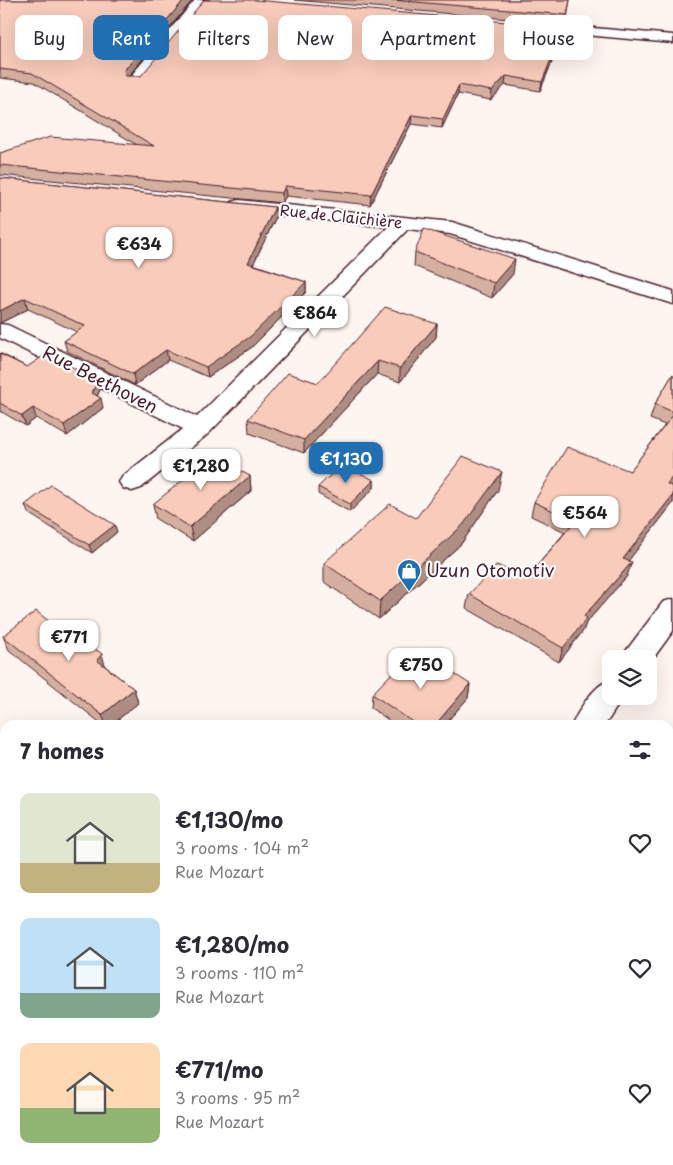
<!DOCTYPE html>
<meta charset="utf-8">
<style>
:root{--surface:#fff;--page:#f7f7f7;--text:#2b2b33;--muted:#7c7c81;--accent:#1f6fb2}
body{margin:0;font-family:"Playpen Sans",sans-serif;background:var(--page);color:var(--text);height:100vh;display:flex;flex-direction:column;font-size:19px;white-space:nowrap}
*{box-sizing:border-box;margin:0}
p{font-size:16px;color:var(--muted)}
.icon{flex:none;width:28px;height:28px;fill:none;stroke:currentColor;stroke-width:2;stroke-linecap:round;stroke-linejoin:round}
.map{position:relative;flex:1;overflow:hidden}
.sheet{position:absolute;left:0px;top:720px;width:674px;height:445px;display:flex;flex-direction:column;background:var(--surface);border-radius:15px 15px 0 0;box-shadow:0 5px 20px #0002}
.sheet>*{flex:none}
.guide{position:absolute;left:15px;top:15px;width:644px;height:45px;display:flex;gap:10px}
.fabs{position:absolute;left:602px;top:650px;display:grid;gap:10px}
.fabs a{display:grid;place-items:center;width:55px;height:55px;border-radius:10px;background:var(--surface);box-shadow:0 5px 20px #0002;font-size:25px}
.price{position:absolute;translate:-50% -42px;padding:0 11px;border-radius:10px;background:#fff;color:#222;font-size:16px;line-height:32px;filter:drop-shadow(0 1px 2px #0008)}
.price::after{content:'';position:absolute;left:50%;top:30px;width:15px;height:11px;margin-left:-8px;background:inherit;clip-path:polygon(0 0,100% 0,50% 100%)}
.price.selected{background:var(--accent);color:#fff}
ul{padding:0;list-style:none}
li{display:flex;align-items:center;gap:15px;height:125px;padding:0 20px}
li span{display:grid;place-items:center;flex:none;width:140px;height:100px;border-radius:10px;color:#555}
li>.icon{margin-inline-start:auto}
span .icon{width:60px;height:60px;fill:#fffc;stroke-width:1}
li b{font-size:21px}
h2{display:flex;justify-content:space-between;align-items:center;height:60px;padding:0 20px;font-size:21px}
.chip{padding:0 18px;border-radius:10px;background:var(--surface);box-shadow:0 5px 20px #0002;font-size:18px;line-height:45px}
.chip.selected{background:var(--accent);color:#fff}
.map>svg:first-child{display:block}
</style>
<div class="map">
<svg width="673" height="1165" viewBox="0 0 673 1165">
<rect width="100%" height="100%" fill="#fef5f1"/>
<filter id="ink" filterUnits="userSpaceOnUse"><feTurbulence type="fractalNoise" baseFrequency=".02" numOctaves="2"/><feDisplacementMap in="SourceGraphic" scale="10" xChannelSelector="R" yChannelSelector="G"/><feConvolveMatrix kernelMatrix="1 2 1 2 8 2 1 2 1" color-interpolation-filters="sRGB"/></filter>
<g filter="url(#ink)">
<g fill="none" stroke-linecap="round" stroke-linejoin="round">
<g stroke="#4a1f2b" stroke-width="3">
<path id="minor" d="M 195,0 L 209,0 L 141,84 L 129,84 L 127,81 L 129,78 Z
M 239,200 L 452,222 L 673,291 L 673,304 L 450,234 L 408,229 L 209,433 L 141,488 L 132,491 L 123,488 L 119,482 L 123,476 L 183,429 L 0,338 L 0,324 L 8,325 L 197,417 L 388,227 L 232,210 L 230,206 L 232,202 Z"/>
</g>
<g stroke="#4a1f2b" stroke-width="3">
<path id="major" d="M 525,22 L 673,35 L 673,43 L 520,29 L 518,26 L 520,23 Z
M 673,599 L 673,631 L 649,664 L 649,659 L 621,659 L 626,651 L 663,602 Z
M 611,679 L 611,696 L 624,696 L 605,725 L 572,725 C 580,708 593,686 611,679 Z
M 208,1160 L 252,1160 L 249,1165 L 206,1165 Z"/>
</g>
<use href="#minor" fill="#fff" fill-rule="evenodd"/>
<use href="#major" fill="#fff" fill-rule="evenodd"/>
</g>
<path fill="#d5afa0" stroke="#4a1f2b" d="M 0,0 L 193,0 L 128,76 L 141,76 L 563,35 L 540,91 L 505,85 L 491,100 L 458,94 L 442,128 L 411,124 L 370,205 L 286,196 L 282,203 L 0,175 L 0,153 L 137,145 L 34,82 L 0,78 Z
M 294,0 L 570,0 L 566,24 Z
M 0,178 L 275,207 L 276,217 L 253,264 L 306,282 L 306,292 L 252,347 L 208,377 L 168,360 L 135,385 L 67,351 L 64,341 L 77,332 L 28,309 L 0,323 Z
M 415,252 L 513,274 L 492,298 L 414,266 Z
M 437,324 L 436,337 L 400,382 L 377,374 L 304,453 L 249,433 L 248,419 L 318,383 Z
M 0,353 L 27,367 L 100,390 L 97,396 L 103,408 L 67,436 L 36,418 L 26,426 L 0,411 Z
M 673,374 L 673,483 L 671,486 L 673,495 L 673,503 L 628,561 L 627,576 L 586,623 L 583,631 L 559,662 L 466,608 L 469,594 L 526,579 L 565,532 L 531,516 L 534,502 L 630,471 L 665,425 L 650,419 L 655,404 Z
M 250,476 L 251,491 L 193,541 L 156,519 L 153,504 Z
M 374,480 L 374,488 L 350,512 L 318,494 L 318,487 Z
M 498,490 L 461,544 L 379,619 L 324,582 L 324,563 L 416,518 Z
M 25,505 L 117,532 L 92,553 L 28,513 Z
M 3,636 L 106,667 L 134,689 L 138,703 L 111,725 L 103,725 L 9,650 Z
M 470,684 L 468,698 L 444,725 L 396,725 L 371,708 L 372,694 Z"/>
<path fill="#ae8e82" stroke="#4a1f2b" d="M 184,0 L 193,0 L 125,80 L 124,71 L 126,68 Z
M 564,27 L 563,35 L 540,91 L 542,82 Z
M 506,76 L 505,85 L 491,100 L 492,91 Z
M 459,85 L 458,94 L 442,128 L 443,119 Z
M 412,115 L 411,124 L 370,205 L 371,195 Z
M 285,186 L 286,196 L 282,203 L 282,193 Z
M 275,207 L 276,217 L 249,273 L 248,263 Z
M 515,259 L 513,274 L 492,298 L 494,283 Z
M 306,282 L 306,292 L 252,347 L 208,377 L 206,367 Z
M 25,298 L 28,309 L 0,323 L 0,311 Z
M 437,324 L 436,337 L 400,382 L 400,368 Z
M 166,350 L 168,360 L 135,385 L 133,374 Z
M 378,361 L 377,374 L 304,453 L 304,440 Z
M 98,380 L 100,390 L 94,403 L 92,393 Z
M 101,398 L 103,408 L 67,436 L 64,425 Z
M 33,408 L 36,418 L 26,426 L 22,416 Z
M 502,472 L 498,490 L 461,544 L 379,619 L 380,601 Z
M 250,476 L 251,491 L 193,541 L 190,527 Z
M 673,476 L 673,483 L 662,499 L 667,484 Z
M 374,480 L 374,488 L 350,512 L 350,504 Z
M 673,495 L 673,503 L 619,573 L 623,559 Z
M 115,525 L 117,532 L 92,553 L 89,545 Z
M 632,562 L 627,576 L 586,623 L 583,631 L 559,662 L 563,648 L 584,616 Z
M 102,654 L 106,669 L 97,660 Z
M 470,684 L 468,698 L 444,725 L 435,725 Z
M 134,689 L 138,703 L 111,725 L 106,725 L 102,715 Z
M 5,892 L 5,902 L 0,906 L 0,897 Z
M 78,1160 L 95,1160 L 90,1165 L 74,1165 Z"/>
<path fill="#f8cbba" stroke="#4a1f2b" d="M 0,0 L 184,0 L 126,68 L 124,71 L 126,76 L 141,76 L 204,0 L 255,0 L 564,27 L 542,82 L 506,76 L 492,91 L 459,85 L 443,119 L 412,115 L 371,195 L 285,186 L 282,193 L 0,165 L 0,153 L 50,137 L 154,146 L 32,73 L 0,69 Z
M 392,0 L 570,0 L 567,15 Z
M 0,178 L 275,207 L 248,263 L 306,282 L 251,336 L 206,367 L 166,350 L 133,374 L 64,341 L 85,326 L 25,298 L 0,311 Z
M 424,229 L 515,259 L 494,283 L 415,252 Z
M 385,307 L 437,324 L 400,368 L 378,361 L 304,440 L 248,419 L 288,373 L 318,383 Z
M 0,354 L 27,367 L 46,354 L 98,380 L 92,393 L 101,398 L 64,425 L 33,408 L 22,416 L 0,403 Z
M 673,374 L 673,412 L 655,404 Z
M 673,415 L 673,476 L 667,484 L 673,487 L 673,495 L 623,559 L 632,562 L 584,616 L 587,618 L 563,648 L 469,594 L 497,565 L 526,579 L 575,521 L 534,502 L 567,447 L 630,471 Z
M 213,456 L 250,476 L 190,527 L 153,504 Z
M 463,456 L 502,472 L 463,525 L 380,601 L 324,563 L 390,504 L 416,518 Z
M 342,464 L 374,480 L 350,504 L 318,487 Z
M 51,485 L 115,525 L 89,545 L 25,505 Z
M 36,611 L 69,637 L 75,634 L 102,654 L 97,660 L 134,689 L 102,715 L 3,636 Z
M 415,649 L 470,684 L 435,725 L 417,725 L 372,694 Z
M 136,722 L 140,725 L 132,725 Z
M 2,856 L 5,858 L 5,892 L 0,897 L 0,858 Z
M 5,1076 L 5,1160 L 78,1160 L 74,1165 L 0,1165 L 0,1080 Z"/>
</g>
<defs>
<g id="shop-pin" transform="scale(1.25)"><path d="M0 17L-7.5 6A9.5 9.5 0 1 1 7.5 6Z" fill="#1f6fb2" stroke="#fff"/><path d="M-5-2.5h2.3a2.7 3.5 0 0 1 5.4 0H5L5.5 6h-11ZM-1.5-2.5h3a1.5 2.3 0 0 0-3 0Z" fill="#fff"/></g>
</defs>
<g fill-rule="evenodd">
<use href="#shop-pin" x="409" y="571"/>
</g>
<g text-anchor="middle" stroke-width="4.5" stroke-linejoin="round" paint-order="stroke">
<g font-size="15" fill="#4a1f2b" stroke="#fff">
<text transform="translate(341 217) rotate(6)" y="5">Rue de Claichière</text>
</g>
<g font-size="18" fill="#4a1f2b" stroke="#fff">
<text transform="translate(100 380) rotate(27)" y="6">Rue Beethoven</text>
</g>
<g font-size="18" fill="#4a1f2b" stroke="#fff" text-anchor="start">
<text x="426" y="577">Uzun Otomotiv</text>
</g>
</g>
</svg>
<div class="fabs">
<a><svg class="icon" aria-label="layers" viewBox="0 0 24 24"><path d="M12 4l9 5-9 5-9-5zM3 14l9 5 9-5"/></svg></a>
</div>
<b class="price" style="left:139px;top:269px">€634</b>
<b class="price" style="left:315px;top:338px">€864</b>
<b class="price selected" style="left:346px;top:484px">€1,130</b>
<b class="price" style="left:201px;top:491px">€1,280</b>
<b class="price" style="left:585px;top:538px">€564</b>
<b class="price" style="left:69px;top:662px">€771</b>
<b class="price" style="left:421px;top:690px">€750</b>
<div class="guide">
<a class="chip">Buy</a>
<a class="chip selected">Rent</a>
<a class="chip">Filters</a>
<a class="chip">New</a>
<a class="chip">Apartment</a>
<a class="chip">House</a>
</div>
<section class="sheet">
<h2>7 homes<svg class="icon" aria-label="filters" viewBox="0 0 24 24"><path d="M4 7h16M4 17h16"/><circle cx="9" cy="7" r="2"/><circle cx="15" cy="17" r="2"/></svg></h2>
<ul>
<li><span style="background:linear-gradient(#dfe7d0 70%,#c2b280 0)"><svg class="icon" aria-label="home" viewBox="0 0 24 24"><path d="M3 11l9-7 9 7M6 9v11h12V9"/></svg></span><div><b>€1,130/mo</b><p>3 rooms · 104 m²</p><p>Rue Mozart</p></div><svg class="icon" aria-label="heart" viewBox="0 0 24 24"><path d="M12 20l-8-8c-3-5 5-10 8-4 3-6 11-1 8 4z"/></svg></li>
<li><span style="background:linear-gradient(#bfe0f5 75%,#7fa58c 0)"><svg class="icon" aria-label="home" viewBox="0 0 24 24"><path d="M3 11l9-7 9 7M6 9v11h12V9"/></svg></span><div><b>€1,280/mo</b><p>3 rooms · 110 m²</p><p>Rue Mozart</p></div><svg class="icon" aria-label="heart" viewBox="0 0 24 24"><path d="M12 20l-8-8c-3-5 5-10 8-4 3-6 11-1 8 4z"/></svg></li>
<li><span style="background:linear-gradient(#ffd9b3 65%,#8fb573 0)"><svg class="icon" aria-label="home" viewBox="0 0 24 24"><path d="M3 11l9-7 9 7M6 9v11h12V9"/></svg></span><div><b>€771/mo</b><p>3 rooms · 95 m²</p><p>Rue Mozart</p></div><svg class="icon" aria-label="heart" viewBox="0 0 24 24"><path d="M12 20l-8-8c-3-5 5-10 8-4 3-6 11-1 8 4z"/></svg></li>
</ul>
</section>
</div>
